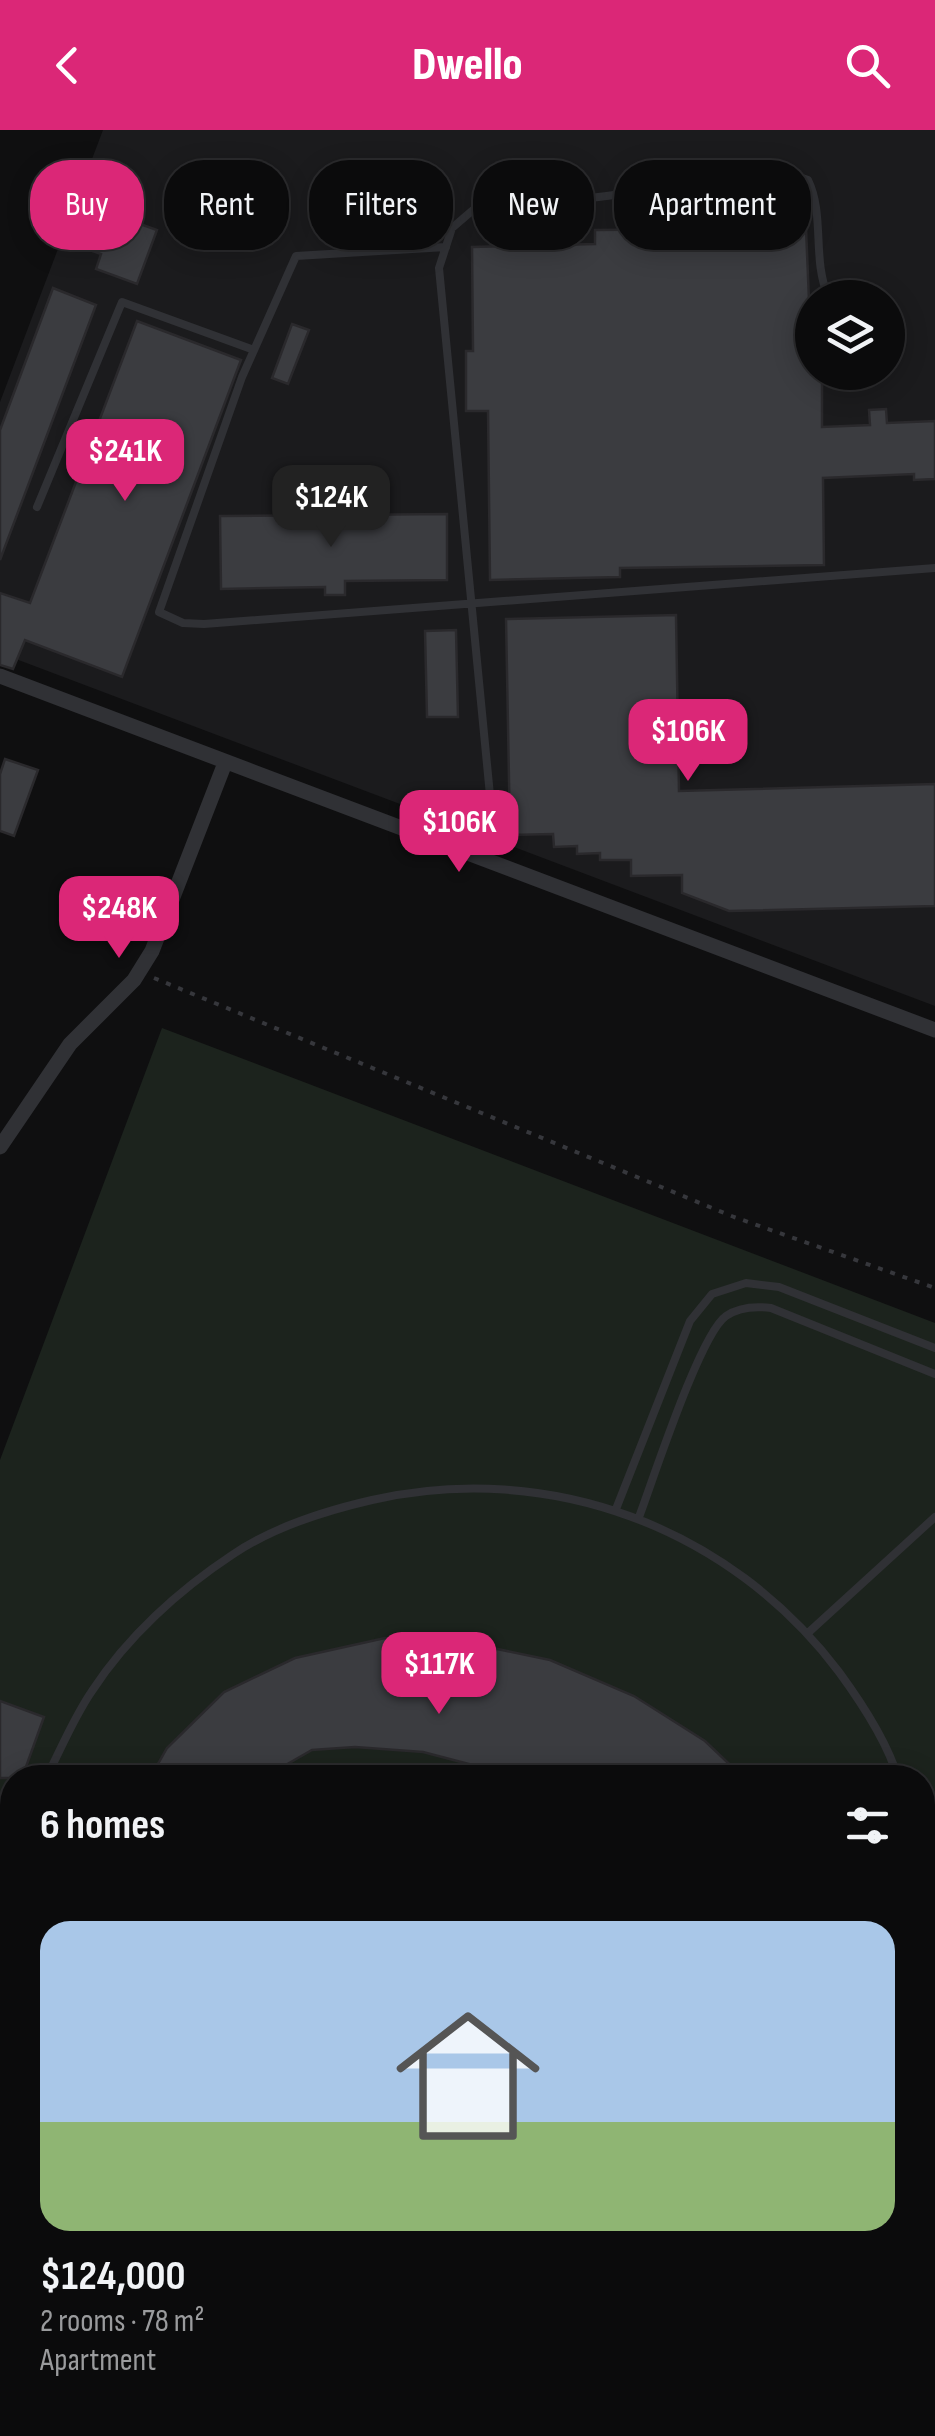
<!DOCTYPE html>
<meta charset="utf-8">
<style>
:root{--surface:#0b0b0c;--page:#141415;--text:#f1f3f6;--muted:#9a9b9d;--line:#2b2b2d;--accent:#db2777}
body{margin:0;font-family:"Sofia Sans Condensed",sans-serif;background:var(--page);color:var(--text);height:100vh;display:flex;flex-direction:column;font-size:38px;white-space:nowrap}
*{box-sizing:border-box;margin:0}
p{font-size:32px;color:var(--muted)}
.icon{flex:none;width:55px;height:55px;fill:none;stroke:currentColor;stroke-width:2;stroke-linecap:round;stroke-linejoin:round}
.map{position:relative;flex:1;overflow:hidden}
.panel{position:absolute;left:0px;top:1635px;width:935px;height:672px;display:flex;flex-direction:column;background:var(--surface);border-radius:40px 40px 0 0;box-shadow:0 5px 25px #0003,0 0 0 2px var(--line)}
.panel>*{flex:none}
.guide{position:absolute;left:30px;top:30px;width:875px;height:90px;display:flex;gap:20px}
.fabs{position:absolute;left:795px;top:150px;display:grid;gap:20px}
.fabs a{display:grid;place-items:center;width:110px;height:110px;border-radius:50%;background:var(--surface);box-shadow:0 5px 25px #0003,0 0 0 2px var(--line);font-size:50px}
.price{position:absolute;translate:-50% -85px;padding:0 22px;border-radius:20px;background:var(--accent);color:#fff;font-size:32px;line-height:65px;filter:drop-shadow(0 2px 5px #0008)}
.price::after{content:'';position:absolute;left:50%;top:60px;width:30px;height:22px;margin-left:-15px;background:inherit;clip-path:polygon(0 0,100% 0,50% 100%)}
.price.selected{background:#222;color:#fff}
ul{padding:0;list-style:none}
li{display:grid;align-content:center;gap:20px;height:530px;padding:0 40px}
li+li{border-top:2px solid var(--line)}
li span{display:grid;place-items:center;height:310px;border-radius:30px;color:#555}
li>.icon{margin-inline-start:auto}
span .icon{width:180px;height:180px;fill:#fffc;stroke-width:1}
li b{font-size:42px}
h2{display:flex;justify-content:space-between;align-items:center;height:120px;padding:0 40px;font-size:42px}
.pill{padding:0 35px;border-radius:40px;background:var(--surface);box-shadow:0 5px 25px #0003,0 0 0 2px var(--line);font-size:35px;line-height:90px}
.pill.selected{background:var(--accent);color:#fff}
header{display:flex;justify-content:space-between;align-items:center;height:130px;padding:0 40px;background:var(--accent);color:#fff;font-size:45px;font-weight:800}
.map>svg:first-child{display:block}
</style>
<header><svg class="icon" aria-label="back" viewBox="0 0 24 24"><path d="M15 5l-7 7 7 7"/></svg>Dwello<svg class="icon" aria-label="search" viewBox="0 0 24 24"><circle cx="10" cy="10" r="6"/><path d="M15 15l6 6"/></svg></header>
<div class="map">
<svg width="935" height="2306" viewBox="0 0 935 2306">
<rect width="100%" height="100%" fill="#0f0f10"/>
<path fill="#1b1b1d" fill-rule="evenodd" d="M 103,0 L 935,0 L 935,876 L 0,523 L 0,272 ZM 812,168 L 888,168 L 888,242 L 812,242 Z"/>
<path fill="#1c231d" d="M 162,898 L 935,1193 L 935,2306 L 85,2306 L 62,2295 L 922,2295 L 922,1648 L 12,1648 L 12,2271 L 0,2265 L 0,1330 Z"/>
<path fill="#3b3c40" stroke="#2a292c" stroke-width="2.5" d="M 98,79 L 157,100 L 137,154 L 96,139 L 101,124 L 84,118 Z
M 806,98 L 812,242 L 822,242 L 822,297 L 870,295 L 869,280 L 886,279 L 887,293 L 935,291 L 935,349 L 914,350 L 914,344 L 823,348 L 824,435 L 620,438 L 620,447 L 490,450 L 488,281 L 466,281 L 466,221 L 473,221 L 472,117 L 595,114 L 595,100 Z
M 53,158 L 96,175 L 0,430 L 0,300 Z
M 137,191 L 241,230 L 122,547 L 25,510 L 13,539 L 0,535 L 0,463 L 30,473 Z
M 292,194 L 309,200 L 288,254 L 272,248 Z
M 447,384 L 447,450 L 345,451 L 345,465 L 325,465 L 325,457 L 221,459 L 220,386 Z
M 676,485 L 679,661 L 935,654 L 935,776 L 729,781 L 682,763 L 682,745 L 631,746 L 631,730 L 600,730 L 600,723 L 577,724 L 577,716 L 554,717 L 553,704 L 510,705 L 506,489 Z
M 456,500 L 458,587 L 427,587 L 425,501 Z
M 5,629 L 38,640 L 14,706 L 0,701 L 0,644 Z
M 385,1508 L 464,1512 L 550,1530 L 634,1566 L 705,1611 L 744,1648 L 522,1648 L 423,1622 L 355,1617 L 312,1620 L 263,1648 L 150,1648 L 167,1618 L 224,1562 L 295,1528 Z
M 0,1571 L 44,1587 L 22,1648 L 0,1648 Z"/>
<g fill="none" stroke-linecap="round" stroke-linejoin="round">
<path stroke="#36373c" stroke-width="4" stroke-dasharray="5 8" stroke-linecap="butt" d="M 154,848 L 734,1087 L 935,1158"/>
<path stroke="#303135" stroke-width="8" d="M 446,117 L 296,126 L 242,247 L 159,482 L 183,493 L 204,494 L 935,438
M 37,377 L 122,172 L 254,220
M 492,686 L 439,138 L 452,98 L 473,80 C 529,74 586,70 642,61 C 697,53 754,30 808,50 C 825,85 812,129 828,166
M 616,1379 L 690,1191 L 712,1164 L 746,1153 L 779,1157 L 935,1218
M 639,1387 C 653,1350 700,1204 726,1186 C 739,1177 755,1176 771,1178 L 935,1244
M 809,1502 L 935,1387
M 46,1648 C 61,1619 74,1587 92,1561 C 127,1507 179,1460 232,1425 C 273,1397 324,1381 372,1370 C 549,1330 730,1397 839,1542 C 861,1572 887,1611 898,1648
M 922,1753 L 928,1796 L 922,1882
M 922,2159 L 935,2168
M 577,2295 L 579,2306
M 771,2295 L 778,2306"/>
<path stroke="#303135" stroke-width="15" d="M 0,546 L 935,900
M 0,1017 L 70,914 L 134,850 L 152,821 L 225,633"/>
</g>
</svg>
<div class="fabs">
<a><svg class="icon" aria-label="layers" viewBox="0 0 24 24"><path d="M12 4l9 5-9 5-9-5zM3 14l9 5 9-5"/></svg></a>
</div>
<b class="price" style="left:125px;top:374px">$241K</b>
<b class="price selected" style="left:331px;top:420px">$124K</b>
<b class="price" style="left:688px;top:654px">$106K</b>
<b class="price" style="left:459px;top:745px">$106K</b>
<b class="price" style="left:119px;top:831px">$248K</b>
<b class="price" style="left:439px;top:1587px">$117K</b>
<div class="guide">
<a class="pill selected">Buy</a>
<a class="pill">Rent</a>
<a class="pill">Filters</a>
<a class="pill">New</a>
<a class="pill">Apartment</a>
</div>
<section class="panel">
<h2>6 homes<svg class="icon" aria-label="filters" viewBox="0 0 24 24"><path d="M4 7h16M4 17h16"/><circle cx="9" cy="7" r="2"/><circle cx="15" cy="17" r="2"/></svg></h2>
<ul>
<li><span style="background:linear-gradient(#a9c7e8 65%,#8fb573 0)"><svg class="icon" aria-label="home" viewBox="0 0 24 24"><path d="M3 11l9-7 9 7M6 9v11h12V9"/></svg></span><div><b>$124,000</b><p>2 rooms · 78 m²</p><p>Apartment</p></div></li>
</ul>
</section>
</div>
